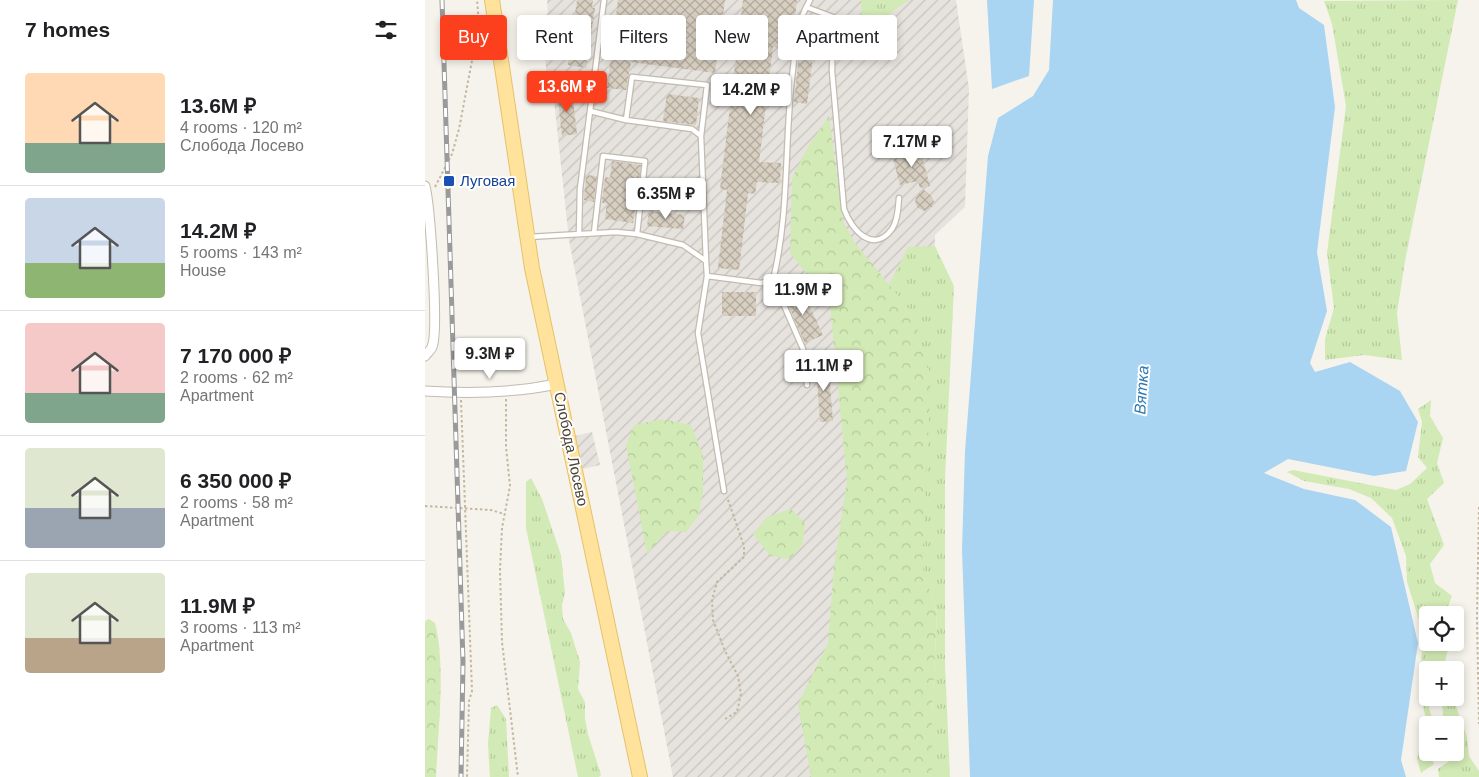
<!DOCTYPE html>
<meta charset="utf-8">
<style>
:root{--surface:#fff;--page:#f2f2f2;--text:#202124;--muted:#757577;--line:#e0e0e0;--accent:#fc3f1d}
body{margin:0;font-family:Helvetica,sans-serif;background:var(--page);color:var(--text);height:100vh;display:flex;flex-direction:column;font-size:19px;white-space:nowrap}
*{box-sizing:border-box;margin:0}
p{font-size:16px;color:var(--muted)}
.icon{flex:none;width:28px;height:28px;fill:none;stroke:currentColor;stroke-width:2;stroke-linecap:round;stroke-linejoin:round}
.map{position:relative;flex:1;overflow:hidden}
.side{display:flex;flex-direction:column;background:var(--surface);width:425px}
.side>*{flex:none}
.banner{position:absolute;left:15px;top:15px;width:475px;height:45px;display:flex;gap:10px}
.buttons{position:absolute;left:994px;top:606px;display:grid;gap:10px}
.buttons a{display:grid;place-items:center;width:45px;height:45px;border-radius:5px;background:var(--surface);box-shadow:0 2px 8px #0003;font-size:25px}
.price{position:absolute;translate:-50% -42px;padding:0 11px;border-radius:5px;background:#fff;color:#222;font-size:16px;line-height:32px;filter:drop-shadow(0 1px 2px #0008)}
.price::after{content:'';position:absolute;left:50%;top:30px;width:15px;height:11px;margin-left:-8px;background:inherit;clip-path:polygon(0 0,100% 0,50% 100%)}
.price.selected{background:var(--accent);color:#fff}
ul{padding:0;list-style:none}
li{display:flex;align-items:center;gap:15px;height:125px;padding:0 25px}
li+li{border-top:1px solid var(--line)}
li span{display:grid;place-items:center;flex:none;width:140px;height:100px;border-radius:5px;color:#555}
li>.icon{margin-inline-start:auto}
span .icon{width:60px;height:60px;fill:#fffc;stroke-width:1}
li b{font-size:21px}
h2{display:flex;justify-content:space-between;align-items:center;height:60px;padding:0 25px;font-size:21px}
.tag{padding:0 18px;border-radius:5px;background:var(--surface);box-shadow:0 2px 8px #0003;font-size:18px;line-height:45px}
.tag.selected{background:var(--accent);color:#fff}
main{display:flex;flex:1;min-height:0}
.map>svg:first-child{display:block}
</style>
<main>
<section class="side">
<h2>7 homes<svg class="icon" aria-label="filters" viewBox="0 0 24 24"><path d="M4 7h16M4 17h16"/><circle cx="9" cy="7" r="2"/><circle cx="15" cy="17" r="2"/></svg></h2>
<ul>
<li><span style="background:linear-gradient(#ffd9b3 70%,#7fa58c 0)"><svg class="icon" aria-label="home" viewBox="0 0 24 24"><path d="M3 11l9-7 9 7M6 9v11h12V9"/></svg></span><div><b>13.6M ₽</b><p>4 rooms · 120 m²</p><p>Слобода Лосево</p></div></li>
<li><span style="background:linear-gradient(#c9d6e8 65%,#8fb573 0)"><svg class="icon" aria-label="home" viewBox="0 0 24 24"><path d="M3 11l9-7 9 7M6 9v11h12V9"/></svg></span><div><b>14.2M ₽</b><p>5 rooms · 143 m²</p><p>House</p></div></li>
<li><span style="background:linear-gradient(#f6c9c9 70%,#7fa58c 0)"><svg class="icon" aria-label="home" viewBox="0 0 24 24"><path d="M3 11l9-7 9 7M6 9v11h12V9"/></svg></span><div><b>7 170 000 ₽</b><p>2 rooms · 62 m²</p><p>Apartment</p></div></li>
<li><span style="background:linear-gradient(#dfe7d0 60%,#9aa5b1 0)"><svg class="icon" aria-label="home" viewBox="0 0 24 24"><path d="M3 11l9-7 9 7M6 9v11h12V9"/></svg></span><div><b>6 350 000 ₽</b><p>2 rooms · 58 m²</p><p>Apartment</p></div></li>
<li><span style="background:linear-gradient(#dfe7d0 65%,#b9a48a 0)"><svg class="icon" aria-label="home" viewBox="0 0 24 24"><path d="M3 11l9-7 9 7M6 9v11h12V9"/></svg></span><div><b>11.9M ₽</b><p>3 rooms · 113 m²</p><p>Apartment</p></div></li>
</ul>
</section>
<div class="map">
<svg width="1054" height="777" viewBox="0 0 1054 777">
<defs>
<pattern id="industrial-furrows" width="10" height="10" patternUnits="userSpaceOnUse" patternTransform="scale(1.25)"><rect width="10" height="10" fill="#e6e2dd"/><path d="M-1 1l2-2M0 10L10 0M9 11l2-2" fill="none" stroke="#c7c3be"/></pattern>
<pattern id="grass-tufts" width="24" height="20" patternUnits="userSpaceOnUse" patternTransform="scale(1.25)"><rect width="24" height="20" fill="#d2eab5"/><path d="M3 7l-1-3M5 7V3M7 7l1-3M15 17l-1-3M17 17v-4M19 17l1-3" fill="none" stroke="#b6ca9c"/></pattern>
<pattern id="forest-crowns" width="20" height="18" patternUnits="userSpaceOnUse" patternTransform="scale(1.25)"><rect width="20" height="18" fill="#d2eab5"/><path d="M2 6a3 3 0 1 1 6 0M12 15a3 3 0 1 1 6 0" fill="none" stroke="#b6ca9c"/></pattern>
<pattern id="building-cross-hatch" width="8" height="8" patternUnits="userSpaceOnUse" patternTransform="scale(1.25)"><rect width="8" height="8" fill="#d8cfc1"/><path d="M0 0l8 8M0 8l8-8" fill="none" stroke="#b1aa9e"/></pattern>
</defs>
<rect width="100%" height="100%" fill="#f6f3ec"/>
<path fill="url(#industrial-furrows)" d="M 122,0 L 531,0 L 544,89 L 540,207 L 510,235 L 503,777 L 248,777 L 144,240 L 128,91 L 123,87 L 116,19 L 123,13 Z
M 167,432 L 175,465 L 158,469 L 150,436 Z"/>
<path fill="url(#grass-tufts)" d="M 436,0 L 484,0 L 465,13 L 456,39 L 433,46 L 437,22 Z
M 1033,0 L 980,261 L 972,313 L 977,360 L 939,355 L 900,360 L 900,339 L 909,308 L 902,253 L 921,106 L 907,24 L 899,1 Z
M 510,246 L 529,286 L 520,480 L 520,665 L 525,777 L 507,777 L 507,714 L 512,613 L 497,567 L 498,535 L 464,285 L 483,247 Z
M 1006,400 L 1005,416 L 1018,438 L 1012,463 L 1019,483 L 1002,499 L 1019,545 L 1005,564 L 1010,583 L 1027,596 L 1020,615 L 1002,615 L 1002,642 L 1018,643 L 1023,649 L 1018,670 L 1002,670 L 1002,698 L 1006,698 L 1004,708 L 1009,725 L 1002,725 L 1002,752 L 1005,753 L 1009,764 L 996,773 L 992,759 L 1001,721 L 995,688 L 997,649 L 994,620 L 982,582 L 981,556 L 967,518 L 946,498 L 924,489 L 879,481 L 862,472 L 868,470 L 971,490 L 985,484 L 1002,468 L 993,457 L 997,422 L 993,409 Z
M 106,478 L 117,499 L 136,555 L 140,593 L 137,605 L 138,619 L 146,633 L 155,662 L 153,689 L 160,702 L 160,718 L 163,734 L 176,775 L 174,777 L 153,777 L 101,528 L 101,482 Z
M 1016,698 L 1028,698 L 1042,737 L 1044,756 L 1054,771 L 1054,777 L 1014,777 L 1013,769 L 1024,761 L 1027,753 L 1030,752 L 1030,725 L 1017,724 L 1018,713 Z
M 72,705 L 81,719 L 84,777 L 65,777 L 63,744 L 66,708 Z"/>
<path fill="url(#forest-crowns)" d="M 404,116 L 418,222 L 430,243 L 488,314 L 506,377 L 497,566 L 512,613 L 507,714 L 507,777 L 386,777 L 373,704 L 403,643 L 409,566 L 422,481 L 405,304 L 365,253 L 367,178 L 383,147 Z
M 237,419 L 266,425 L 278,455 L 278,491 L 274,515 L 261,532 L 242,531 L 222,554 L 201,445 L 209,425 Z
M 366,509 L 380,523 L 378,544 L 365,559 L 345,556 L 328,534 L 342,517 Z
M 4,619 L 10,623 C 21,665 13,732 11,777 L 0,777 L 0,621 Z"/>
<path fill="#a9d4f2" d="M 562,0 L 609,0 L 604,76 L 567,89 Z
M 628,0 L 871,0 L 874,8 L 899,25 L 910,107 L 892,252 L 902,311 L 885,363 L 890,372 L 925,362 L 975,391 L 993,422 L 981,471 L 949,476 L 863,459 L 839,473 L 879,489 L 930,500 L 966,527 L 993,643 L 976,760 L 981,777 L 545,777 L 537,550 L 540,451 L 563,156 L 573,118 L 608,96 L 624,70 Z"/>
<path fill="url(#building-cross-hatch)" d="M 152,0 L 168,0 L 167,8 L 170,8 L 161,68 L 143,65 Z
M 193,0 L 300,0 L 290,73 L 206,62 L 201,90 L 182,88 Z
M 318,0 L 372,0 L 366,49 L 348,47 L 334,162 L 356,163 L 355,183 L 332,182 L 330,194 L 323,193 L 314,270 L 293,268 L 302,190 L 295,189 Z
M 374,55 L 388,56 L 382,104 L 369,102 Z
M 147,90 L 152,134 L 137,136 L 132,92 Z
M 242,94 L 274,98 L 271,125 L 238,121 Z
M 494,145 L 505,186 L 495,188 L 493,181 L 475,185 L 468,159 L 484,155 L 482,149 Z
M 187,161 L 216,165 L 208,223 L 180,219 L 182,203 L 177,203 L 180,177 L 185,178 Z
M 161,175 L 172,176 L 169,202 L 159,200 Z
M 498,189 L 506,196 L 509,201 L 507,207 L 499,211 L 493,208 L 490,203 L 491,197 Z
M 224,211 L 260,215 L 258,229 L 222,226 Z
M 376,288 L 398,335 L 380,343 L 359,296 Z
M 297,292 L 331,292 L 331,316 L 297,316 Z
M 403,362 L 408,421 L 395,422 L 391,363 Z"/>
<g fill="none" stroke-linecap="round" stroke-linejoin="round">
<g stroke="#c2bbae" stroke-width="7">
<path id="lane" d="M 179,0 L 165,111 L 201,120 L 267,129 L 276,136 L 281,261
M 381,7 L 408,17 L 407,71 L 419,209 C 426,229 448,255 467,229 C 473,220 473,208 474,198
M 201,120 L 207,77 L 282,85 L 276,136
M 154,233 L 155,189 L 165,111
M 169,233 L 178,156 L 220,161 L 212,234
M 103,237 L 191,232 L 212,234 L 258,245 L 281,261 L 282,276 L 336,283 L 348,280 C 365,211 359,139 368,69 C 371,42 371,24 385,0
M 282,276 L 273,333 L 299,491
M 348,280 L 378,349 L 382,385"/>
</g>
<g stroke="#c2bbae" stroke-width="11">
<path id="street" d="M 0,186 C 5,207 14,332 7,347 C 6,350 2,353 0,356
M 0,391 C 44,394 88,393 132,384"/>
</g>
<g stroke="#e6c16a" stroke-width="16">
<path id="primary" d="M 67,0 L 107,268 L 215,777"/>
</g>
<path stroke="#c4b79f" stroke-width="2" stroke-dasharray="2.5 2.5" stroke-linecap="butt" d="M 10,187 L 27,154 L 34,129 L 54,24 L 52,0
M 81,399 L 81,447 L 85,486 L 77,528 L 75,570 L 77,642 L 93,777
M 36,400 L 47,691 L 44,701 L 42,777
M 0,506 L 66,510 L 79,514
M 1054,507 L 1052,617 L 1054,724
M 300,719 L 312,712 L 316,694 L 313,676 L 300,651 L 288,620 L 287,600 L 292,582 L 319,557 L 319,546 L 302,497"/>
<use href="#lane" stroke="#fff" stroke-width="4.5"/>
<use href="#street" stroke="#fff" stroke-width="9"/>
<use href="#primary" stroke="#ffe39c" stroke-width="14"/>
<g stroke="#9a9a9a" stroke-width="5">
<path id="rail" d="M 17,0 L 38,662 L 36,777"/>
</g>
<use href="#rail" stroke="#fff" stroke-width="3" stroke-dasharray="9" stroke-linecap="butt"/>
</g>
<rect fill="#1a4fb4" stroke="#fff" stroke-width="2" x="18" y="175" width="12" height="12" rx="2.5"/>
<g text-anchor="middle" stroke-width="4" stroke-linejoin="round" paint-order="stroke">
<g font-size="15" fill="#164399" stroke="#fff" text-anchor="start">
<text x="35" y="186">Луговая</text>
</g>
<g font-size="15" fill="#4b4439" stroke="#fff">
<text transform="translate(146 449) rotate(78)" y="5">Слобода Лосево</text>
</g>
<g font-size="16" font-style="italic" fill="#2e7ab2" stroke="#fff">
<text transform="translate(716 390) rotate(-86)" y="6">Вятка</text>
</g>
</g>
</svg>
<div class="buttons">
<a><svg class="icon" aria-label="locate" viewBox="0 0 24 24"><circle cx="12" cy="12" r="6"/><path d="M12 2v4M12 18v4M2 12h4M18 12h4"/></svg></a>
<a>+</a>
<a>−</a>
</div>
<b class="price selected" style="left:142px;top:113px">13.6M ₽</b>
<b class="price" style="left:326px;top:116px">14.2M ₽</b>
<b class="price" style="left:487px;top:168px">7.17M ₽</b>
<b class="price" style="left:241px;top:220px">6.35M ₽</b>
<b class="price" style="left:378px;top:316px">11.9M ₽</b>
<b class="price" style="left:65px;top:380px">9.3M ₽</b>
<b class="price" style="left:399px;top:392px">11.1M ₽</b>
<div class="banner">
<a class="tag selected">Buy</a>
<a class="tag">Rent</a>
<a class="tag">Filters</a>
<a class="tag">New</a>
<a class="tag">Apartment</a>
</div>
</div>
</main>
